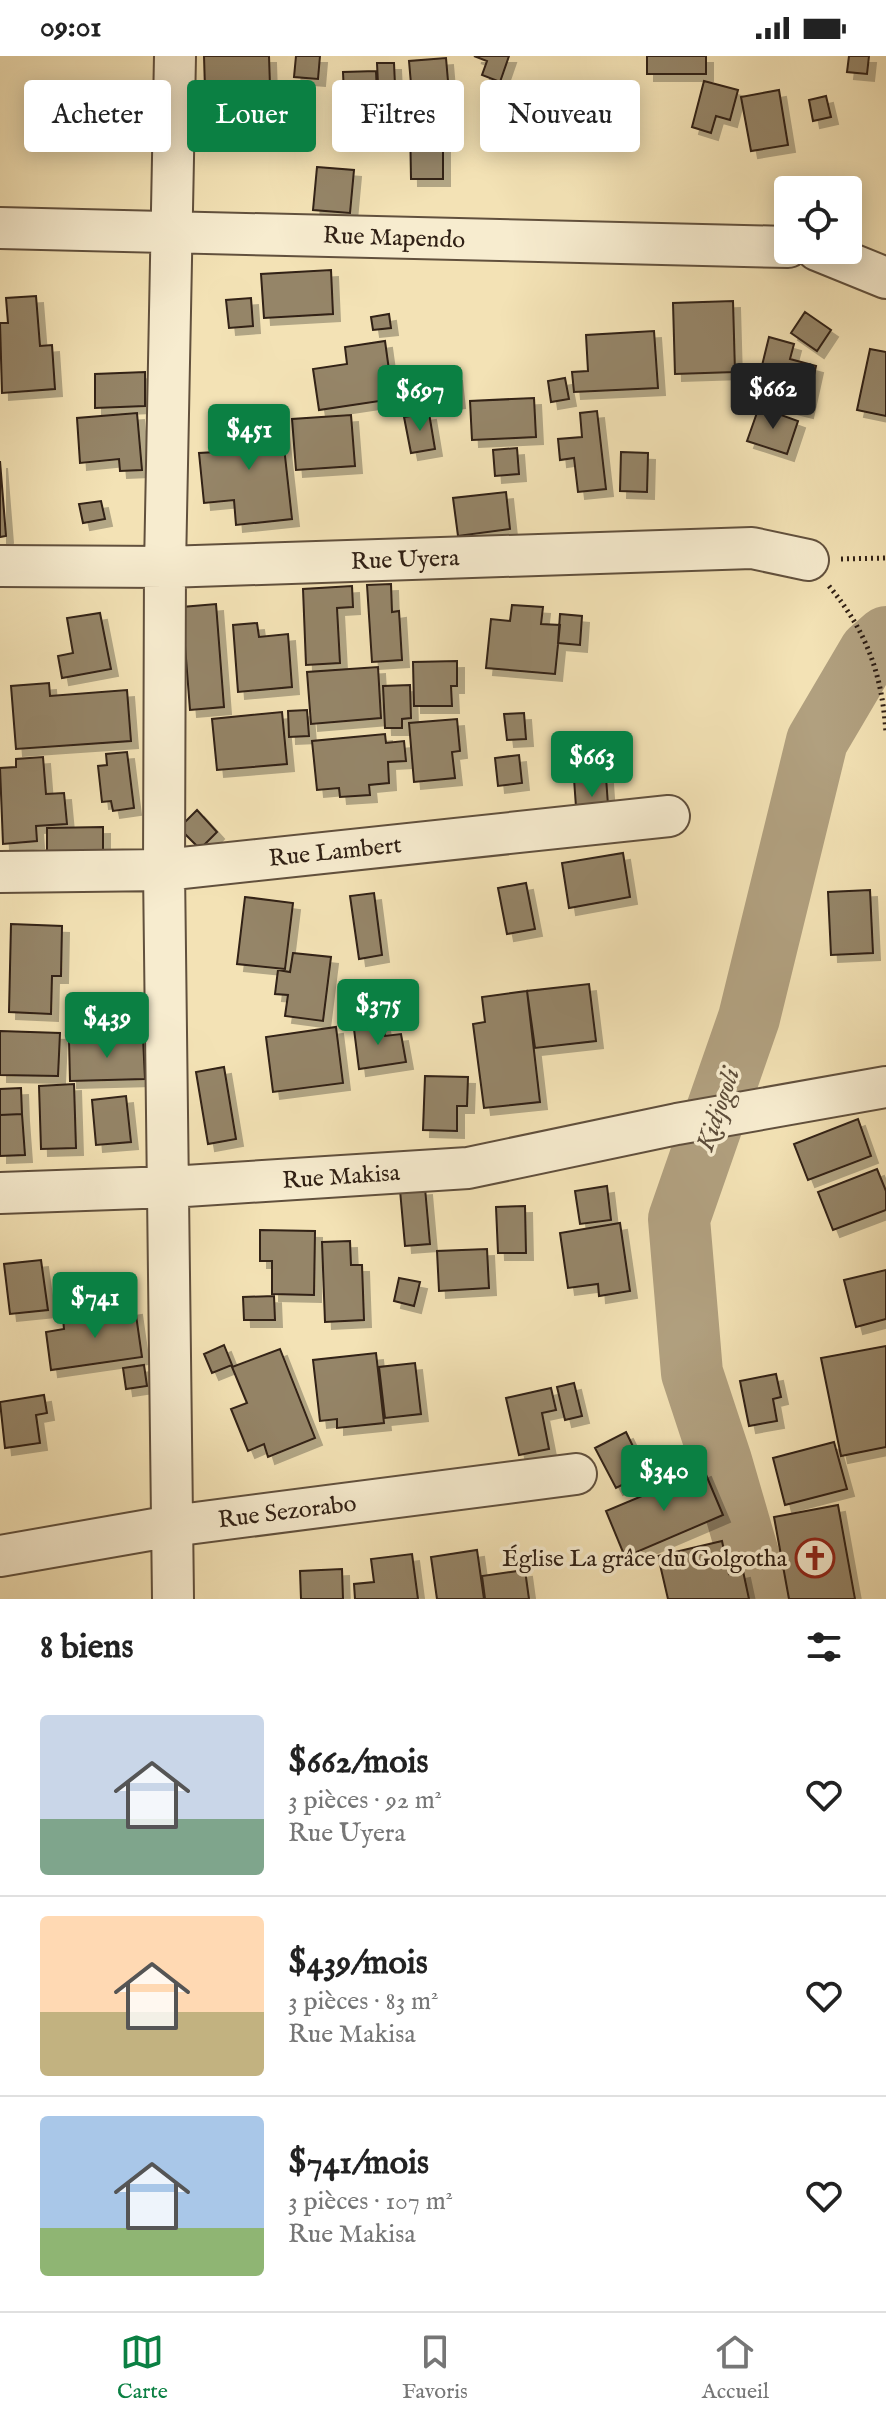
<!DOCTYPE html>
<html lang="fr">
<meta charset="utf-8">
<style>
:root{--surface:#fff;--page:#f2f2f2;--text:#222;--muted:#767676;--line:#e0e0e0;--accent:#0b8043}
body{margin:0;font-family:"IM FELL English",serif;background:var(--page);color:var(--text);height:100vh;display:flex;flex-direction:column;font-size:30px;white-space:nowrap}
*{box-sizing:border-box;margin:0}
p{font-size:26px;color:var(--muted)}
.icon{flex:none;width:44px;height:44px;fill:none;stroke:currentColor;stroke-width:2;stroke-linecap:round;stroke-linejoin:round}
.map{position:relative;height:1543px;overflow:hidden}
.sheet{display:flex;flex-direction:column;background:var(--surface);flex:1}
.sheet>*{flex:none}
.top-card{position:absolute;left:24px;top:24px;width:838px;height:72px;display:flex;gap:16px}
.tools{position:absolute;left:774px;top:120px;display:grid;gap:16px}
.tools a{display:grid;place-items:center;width:88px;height:88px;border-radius:8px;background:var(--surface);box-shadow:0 4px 20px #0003;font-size:40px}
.price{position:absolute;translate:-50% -68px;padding:0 18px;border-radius:8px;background:var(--accent);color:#fff;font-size:26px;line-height:52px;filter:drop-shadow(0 2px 4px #0008)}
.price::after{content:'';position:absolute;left:50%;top:48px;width:24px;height:18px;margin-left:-12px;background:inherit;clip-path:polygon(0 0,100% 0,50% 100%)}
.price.current{background:#222;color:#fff}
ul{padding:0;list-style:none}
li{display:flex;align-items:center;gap:24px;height:200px;padding:0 40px}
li+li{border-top:2px solid var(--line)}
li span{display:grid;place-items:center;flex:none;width:224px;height:160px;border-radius:8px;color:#555}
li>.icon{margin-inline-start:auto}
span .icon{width:96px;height:96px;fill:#fffc;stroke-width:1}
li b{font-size:34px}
h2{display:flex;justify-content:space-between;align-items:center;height:96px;padding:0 40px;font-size:34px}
.pill{padding:0 28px;border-radius:8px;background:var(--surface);box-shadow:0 4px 20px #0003;font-size:28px;line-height:72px}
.pill.current{background:var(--accent);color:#fff}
.status{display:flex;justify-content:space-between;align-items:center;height:56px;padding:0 40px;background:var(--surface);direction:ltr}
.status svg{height:22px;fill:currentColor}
.tabs{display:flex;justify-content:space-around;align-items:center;height:112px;border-top:2px solid var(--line);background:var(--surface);font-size:22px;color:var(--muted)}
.tabs a{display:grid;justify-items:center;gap:4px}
.tabs .current{color:var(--accent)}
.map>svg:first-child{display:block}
</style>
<div class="status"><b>09:01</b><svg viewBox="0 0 49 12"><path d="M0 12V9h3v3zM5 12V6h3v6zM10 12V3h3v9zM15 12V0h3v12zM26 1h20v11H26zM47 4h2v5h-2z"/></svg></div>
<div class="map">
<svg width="886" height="1543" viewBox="0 0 886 1543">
<defs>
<filter id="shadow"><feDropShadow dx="7" dy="7" stdDeviation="0" flood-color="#0004"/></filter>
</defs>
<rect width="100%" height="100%" fill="#f3e2b5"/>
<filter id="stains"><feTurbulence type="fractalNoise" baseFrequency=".0025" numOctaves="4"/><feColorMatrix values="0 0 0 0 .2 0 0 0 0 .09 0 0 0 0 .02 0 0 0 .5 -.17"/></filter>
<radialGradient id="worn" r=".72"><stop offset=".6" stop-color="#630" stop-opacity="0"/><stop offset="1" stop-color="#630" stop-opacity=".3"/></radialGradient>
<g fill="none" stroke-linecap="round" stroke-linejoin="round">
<path stroke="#b1a07f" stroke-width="62" d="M 761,1543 L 721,1405 L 692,1317 L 679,1163 L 749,962 L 817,685 L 870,595 L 886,581"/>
</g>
<path fill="#958568" stroke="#302015" stroke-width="2" filter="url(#shadow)" d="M 204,0 L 269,0 L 270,30 L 205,33 Z
M 296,0 L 320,0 L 318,23 L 294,21 Z
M 474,0 L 509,0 L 500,26 L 482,19 L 487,5 Z
M 647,0 L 706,0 L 706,18 L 647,18 Z
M 849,0 L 869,0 L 867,18 L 847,16 Z
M 446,2 L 448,25 L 411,28 L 409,5 Z
M 377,7 L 394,7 L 395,29 L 378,29 Z
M 376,15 L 377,38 L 369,38 L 370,57 L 353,58 L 353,39 L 344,39 L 343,16 Z
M 704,25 L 738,34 L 730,64 L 716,60 L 711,77 L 692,71 Z
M 381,33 L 405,33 L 405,52 L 381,52 Z
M 779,34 L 788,89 L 751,95 L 741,41 Z
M 826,40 L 831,61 L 813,65 L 809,44 Z
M 410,66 L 443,66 L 443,123 L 411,123 Z
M 317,111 L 354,114 L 350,157 L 313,154 Z
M 331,214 L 333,258 L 264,262 L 261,218 Z
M 36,240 L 40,290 L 52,289 L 55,333 L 2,337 L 0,267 L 8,267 L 6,242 Z
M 251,242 L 253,270 L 229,272 L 226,244 Z
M 733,245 L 735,316 L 675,318 L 673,247 Z
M 805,256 L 831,274 L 817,295 L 791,277 Z
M 389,258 L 391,272 L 373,274 L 371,261 Z
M 654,275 L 658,332 L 574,336 L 572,316 L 588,315 L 586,279 Z
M 769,281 L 794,288 L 790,303 L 816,310 L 806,355 L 754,342 Z
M 385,285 L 393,343 L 319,354 L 313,313 L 347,308 L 345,291 Z
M 870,293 L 886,296 L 886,360 L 857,354 Z
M 424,310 L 425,321 L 455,318 L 458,345 L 406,350 L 403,312 Z
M 145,316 L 145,350 L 95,352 L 95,318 Z
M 565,322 L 569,343 L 551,346 L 548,325 Z
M 534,342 L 536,381 L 472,384 L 470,345 Z
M 759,351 L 798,365 L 787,398 L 747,385 Z
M 597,355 L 606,433 L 578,436 L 574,402 L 560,404 L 558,383 L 582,381 L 580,357 Z
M 137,357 L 142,414 L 120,415 L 119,403 L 80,407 L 77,362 Z
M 429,357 L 435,393 L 411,397 L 404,361 Z
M 351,359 L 355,410 L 296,414 L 292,363 Z
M 281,364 L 292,463 L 236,469 L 234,444 L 204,447 L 199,397 L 216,396 L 213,371 Z
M 517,392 L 519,418 L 495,420 L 493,394 Z
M 621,396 L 648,397 L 647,436 L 620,435 Z
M 0,405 L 6,480 L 0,481 Z
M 506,436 L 510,473 L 458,480 L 453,442 Z
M 101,445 L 105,463 L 83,467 L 79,448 Z
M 391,528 L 392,556 L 399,555 L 402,604 L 372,606 L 367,529 Z
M 352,530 L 353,551 L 337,552 L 340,607 L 306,609 L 303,533 Z
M 216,548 L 224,651 L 190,654 L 182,551 Z
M 512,549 L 543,551 L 541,568 L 560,569 L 555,618 L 486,612 L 491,563 L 510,565 Z
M 100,557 L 111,613 L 62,622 L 58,600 L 73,597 L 67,562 Z
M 560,558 L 582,560 L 580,589 L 558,587 Z
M 257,567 L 259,581 L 288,578 L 292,631 L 238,636 L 233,569 Z
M 457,605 L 457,630 L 451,630 L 452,650 L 414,650 L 413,606 Z
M 378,611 L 381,662 L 311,668 L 307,616 Z
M 49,627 L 50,640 L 127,634 L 131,685 L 16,693 L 11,630 Z
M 410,629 L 411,662 L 402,663 L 402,672 L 385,672 L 383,630 Z
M 307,654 L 309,680 L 289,681 L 288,655 Z
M 282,656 L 287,708 L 217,714 L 212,663 Z
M 524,657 L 526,683 L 507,684 L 504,658 Z
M 457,663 L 460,695 L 452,696 L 455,722 L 414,726 L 409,667 Z
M 385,678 L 386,687 L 404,685 L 406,705 L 388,706 L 389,727 L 369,729 L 370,739 L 340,741 L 339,732 L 317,734 L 312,685 Z
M 587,679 L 589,714 L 557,716 L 555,680 Z
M 127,696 L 134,752 L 113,755 L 111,745 L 102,746 L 98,710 L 107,709 L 106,698 Z
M 519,699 L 522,727 L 498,730 L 495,702 Z
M 43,701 L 46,738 L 64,737 L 67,768 L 36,770 L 37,785 L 3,788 L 0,712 L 16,711 L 16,703 Z
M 606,721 L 609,763 L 577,765 L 574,723 Z
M 197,754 L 217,776 L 200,793 L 179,772 Z
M 103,771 L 103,796 L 47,797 L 47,772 Z
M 623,797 L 630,841 L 569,852 L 562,807 Z
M 526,827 L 535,873 L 507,878 L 498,832 Z
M 870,834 L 873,897 L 831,899 L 828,836 Z
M 374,837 L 382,899 L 359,903 L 350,840 Z
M 245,841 L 293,847 L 285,913 L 237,908 Z
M 11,868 L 62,870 L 61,920 L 52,920 L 51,958 L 9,956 Z
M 293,897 L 331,901 L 323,965 L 285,960 L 288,939 L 275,938 L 278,914 L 290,916 Z
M 589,928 L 596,985 L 535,992 L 527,935 Z
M 527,935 L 540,1046 L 484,1052 L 473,968 L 485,966 L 482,941 Z
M 383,968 L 385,980 L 401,978 L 406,1006 L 359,1013 L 354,973 Z
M 336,971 L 343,1027 L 273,1036 L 266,981 Z
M 0,975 L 60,977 L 58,1020 L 0,1019 Z
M 143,982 L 145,1023 L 70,1025 L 69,984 Z
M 224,1011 L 236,1083 L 208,1088 L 196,1016 Z
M 425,1020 L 468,1021 L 467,1050 L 457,1050 L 457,1075 L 423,1074 Z
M 74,1028 L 76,1092 L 41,1093 L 39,1030 Z
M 21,1032 L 22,1058 L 0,1059 L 0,1033 Z
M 126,1040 L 131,1086 L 96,1089 L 92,1044 Z
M 22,1058 L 25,1099 L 0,1100 L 0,1059 Z
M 858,1063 L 871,1100 L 808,1124 L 794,1088 Z
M 877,1113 L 886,1135 L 886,1154 L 833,1174 L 818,1136 Z
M 607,1130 L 611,1164 L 580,1168 L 575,1135 Z
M 425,1132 L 430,1188 L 405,1190 L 400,1134 Z
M 525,1150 L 526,1197 L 498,1197 L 496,1151 Z
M 620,1167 L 630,1235 L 599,1240 L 598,1228 L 568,1232 L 560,1177 Z
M 260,1174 L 315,1175 L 314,1239 L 272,1238 L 272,1205 L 260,1205 Z
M 350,1185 L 351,1209 L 362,1209 L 364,1264 L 325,1266 L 322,1186 Z
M 487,1193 L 489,1232 L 439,1235 L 437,1195 Z
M 41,1204 L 48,1254 L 10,1258 L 4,1208 Z
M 886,1214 L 886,1263 L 856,1271 L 844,1224 Z
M 399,1222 L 420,1226 L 414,1250 L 394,1245 Z
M 274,1240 L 275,1264 L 244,1264 L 243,1241 Z
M 135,1252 L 142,1301 L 51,1314 L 46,1276 L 64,1273 L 63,1263 Z
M 224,1289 L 232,1309 L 212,1317 L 204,1298 Z
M 886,1290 L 886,1391 L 841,1400 L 821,1302 Z
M 280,1293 L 315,1382 L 268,1401 L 264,1388 L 248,1395 L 231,1353 L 247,1347 L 232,1311 Z
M 376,1297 L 384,1367 L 337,1372 L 337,1363 L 320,1365 L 313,1304 Z
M 415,1307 L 421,1358 L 385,1362 L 379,1311 Z
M 144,1309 L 147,1330 L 126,1333 L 123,1312 Z
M 776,1318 L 781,1341 L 773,1343 L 777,1365 L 749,1370 L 740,1325 Z
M 574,1327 L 582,1360 L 565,1364 L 557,1331 Z
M 551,1332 L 556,1354 L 542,1357 L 549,1393 L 519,1399 L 506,1342 Z
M 44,1339 L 47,1357 L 36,1359 L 40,1387 L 5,1392 L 0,1346 Z
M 626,1376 L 646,1417 L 616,1432 L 595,1392 Z
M 834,1386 L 847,1433 L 785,1449 L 773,1402 Z
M 704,1414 L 723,1459 L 625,1501 L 606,1455 Z
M 838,1449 L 855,1543 L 789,1543 L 774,1461 Z
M 722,1485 L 729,1518 L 743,1515 L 749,1543 L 668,1543 L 658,1500 Z
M 477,1494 L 484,1543 L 437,1543 L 431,1501 Z
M 412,1498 L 418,1543 L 355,1543 L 354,1528 L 374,1526 L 371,1503 Z
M 342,1513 L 343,1543 L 301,1543 L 300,1515 Z
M 525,1514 L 529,1543 L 485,1543 L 482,1520 Z"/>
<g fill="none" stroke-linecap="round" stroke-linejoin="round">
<g stroke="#61503d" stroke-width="44">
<path id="street" d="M 0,172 L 788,191
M 817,194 L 886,222
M 0,510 L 165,511 L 752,492 L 808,504
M 0,816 L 164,814 L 669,760
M 0,1137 L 170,1131 L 468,1112 L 677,1068 L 886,1031
M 0,1500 L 172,1470 L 576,1418
M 173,1543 L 164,814 L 165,511 L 175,0"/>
</g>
<path stroke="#302015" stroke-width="5" stroke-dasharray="2 4" stroke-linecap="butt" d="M 841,503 L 886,502
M 829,530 C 867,576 882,618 886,677"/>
<use href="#street" stroke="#f7eccf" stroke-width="40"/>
</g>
<defs>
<g id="church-ring" transform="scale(2)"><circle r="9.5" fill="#f7eccf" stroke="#8f2418" stroke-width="1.5"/><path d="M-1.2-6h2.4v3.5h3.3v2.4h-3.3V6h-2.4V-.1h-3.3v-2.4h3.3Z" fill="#8f2418"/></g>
</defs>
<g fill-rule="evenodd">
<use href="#church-ring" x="815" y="1502"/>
</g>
<g text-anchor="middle" stroke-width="7" stroke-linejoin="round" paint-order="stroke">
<g font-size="24" fill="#302015" stroke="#f7eccf">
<text transform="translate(394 181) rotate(2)" y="8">Rue Mapendo</text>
<text transform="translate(405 503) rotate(-2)" y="8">Rue Uyera</text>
<text transform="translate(335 795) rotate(-6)" y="8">Rue Lambert</text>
<text transform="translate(341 1120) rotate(-4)" y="8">Rue Makisa</text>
<text transform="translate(287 1455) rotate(-7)" y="8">Rue Sezorabo</text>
</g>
<g font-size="24" fill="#302015" stroke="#f7eccf" text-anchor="end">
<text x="787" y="1510">Église La grâce du Golgotha</text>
</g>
<g font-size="26" font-style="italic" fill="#5d4d3a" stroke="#f7eccf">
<text transform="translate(717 1053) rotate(-71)" y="9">Kidjogoli</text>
</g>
</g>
<rect width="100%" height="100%" filter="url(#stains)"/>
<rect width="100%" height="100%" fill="url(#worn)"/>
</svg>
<div class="tools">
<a><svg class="icon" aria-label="locate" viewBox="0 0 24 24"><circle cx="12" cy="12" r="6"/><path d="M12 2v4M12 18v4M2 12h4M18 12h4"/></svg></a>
</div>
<b class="price current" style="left:773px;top:375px">$662</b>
<b class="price" style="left:420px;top:377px">$697</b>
<b class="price" style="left:249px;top:416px">$451</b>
<b class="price" style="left:592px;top:743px">$663</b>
<b class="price" style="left:378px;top:991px">$375</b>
<b class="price" style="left:107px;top:1004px">$439</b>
<b class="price" style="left:95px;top:1284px">$741</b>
<b class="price" style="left:664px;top:1457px">$340</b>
<div class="top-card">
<a class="pill">Acheter</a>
<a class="pill current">Louer</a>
<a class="pill">Filtres</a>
<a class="pill">Nouveau</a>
</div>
</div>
<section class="sheet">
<h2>8 biens<svg class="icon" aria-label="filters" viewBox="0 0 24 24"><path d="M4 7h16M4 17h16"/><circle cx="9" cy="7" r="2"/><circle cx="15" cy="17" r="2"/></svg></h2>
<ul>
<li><span style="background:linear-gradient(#c9d6e8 65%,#7fa58c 0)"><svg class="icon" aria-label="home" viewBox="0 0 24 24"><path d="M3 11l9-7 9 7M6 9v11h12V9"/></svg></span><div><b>$662/mois</b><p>3 pièces · 92 m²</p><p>Rue Uyera</p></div><svg class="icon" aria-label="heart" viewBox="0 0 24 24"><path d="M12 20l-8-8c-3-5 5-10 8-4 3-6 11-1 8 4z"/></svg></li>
<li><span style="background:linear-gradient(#ffd9b3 60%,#c2b280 0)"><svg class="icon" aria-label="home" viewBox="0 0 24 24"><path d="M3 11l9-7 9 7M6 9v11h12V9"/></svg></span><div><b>$439/mois</b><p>3 pièces · 83 m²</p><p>Rue Makisa</p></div><svg class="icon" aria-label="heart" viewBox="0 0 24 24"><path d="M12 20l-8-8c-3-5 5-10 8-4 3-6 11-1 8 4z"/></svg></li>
<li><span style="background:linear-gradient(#a9c7e8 70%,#8fb573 0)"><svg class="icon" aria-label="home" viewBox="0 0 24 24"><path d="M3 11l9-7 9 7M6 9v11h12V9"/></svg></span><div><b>$741/mois</b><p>3 pièces · 107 m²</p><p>Rue Makisa</p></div><svg class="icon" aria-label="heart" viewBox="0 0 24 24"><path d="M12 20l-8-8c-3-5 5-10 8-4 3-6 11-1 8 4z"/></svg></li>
</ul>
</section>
<nav class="tabs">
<a class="current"><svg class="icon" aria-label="map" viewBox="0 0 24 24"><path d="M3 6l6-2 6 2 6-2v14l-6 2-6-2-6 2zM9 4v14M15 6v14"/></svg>Carte</a>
<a><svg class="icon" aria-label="saved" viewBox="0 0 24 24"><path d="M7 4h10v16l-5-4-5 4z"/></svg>Favoris</a>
<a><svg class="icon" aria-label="home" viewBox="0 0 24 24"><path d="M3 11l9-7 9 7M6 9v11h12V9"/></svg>Accueil</a>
</nav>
